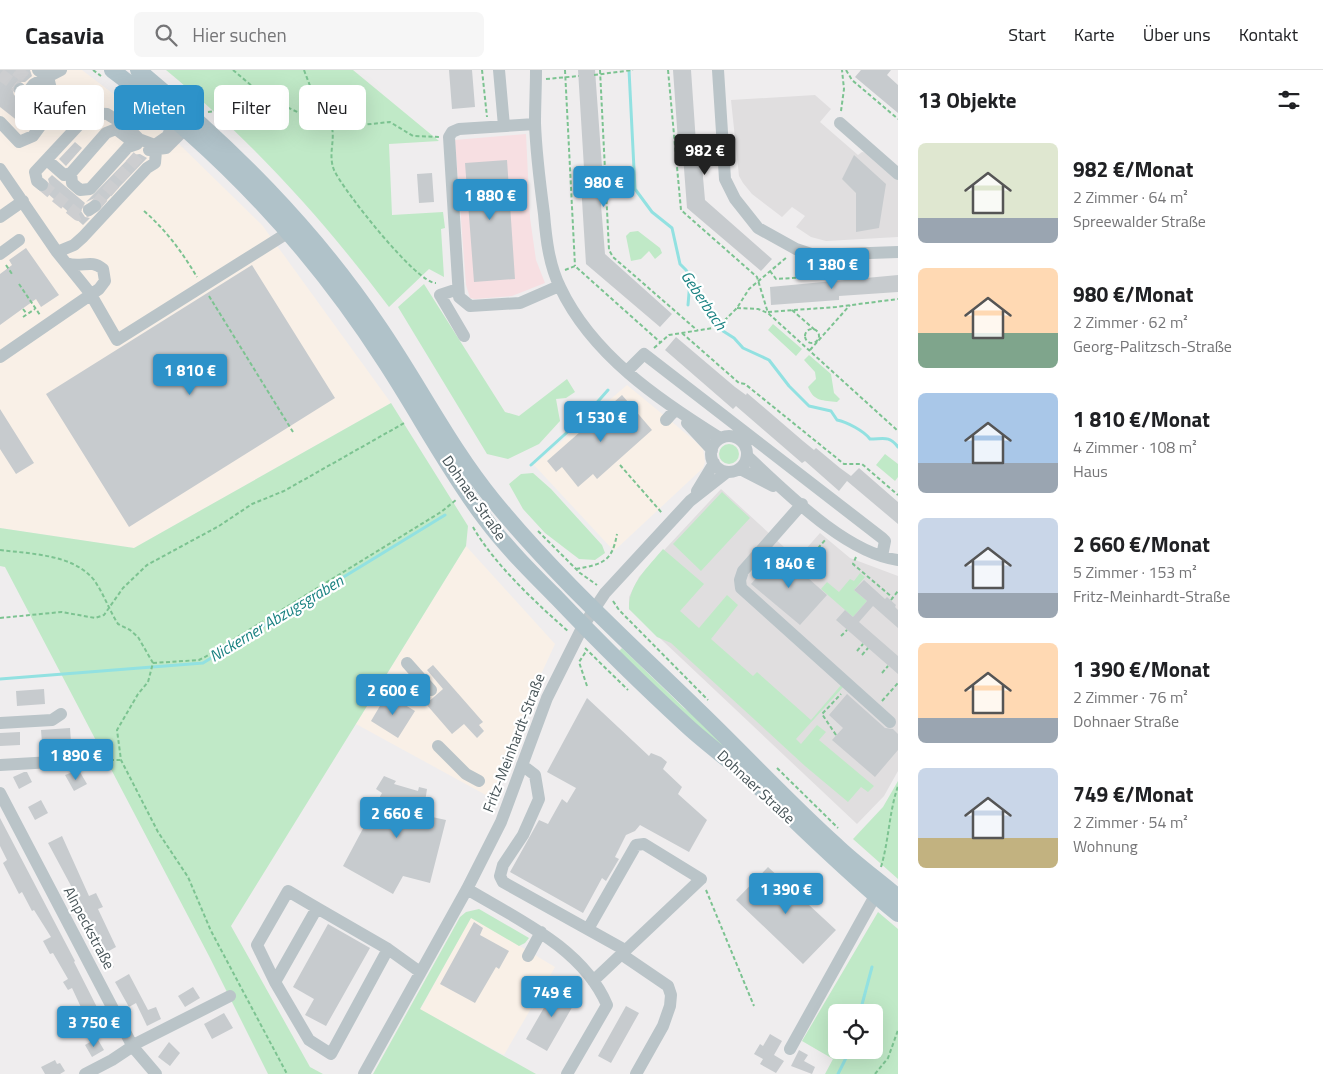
<!DOCTYPE html>
<html lang="de">
<meta charset="utf-8">
<style>
:root{--surface:#fff;--page:#f6f6f6;--text:#202124;--muted:#757577;--line:#e0e0e0;--accent:#2d92c9}
body{margin:0;font-family:"Titillium Web",sans-serif;background:var(--page);color:var(--text);height:100vh;display:flex;flex-direction:column;font-size:19px;white-space:nowrap}
*{box-sizing:border-box;margin:0}
p{font-size:16px;color:var(--muted)}
.icon{flex:none;width:28px;height:28px;fill:none;stroke:currentColor;stroke-width:2;stroke-linecap:round;stroke-linejoin:round}
.map{position:relative;flex:1;overflow:hidden}
.sheet{display:flex;flex-direction:column;background:var(--surface);width:425px}
.sheet>*{flex:none}
.top-card{position:absolute;left:15px;top:15px;width:475px;height:45px;display:flex;gap:10px}
.tools{position:absolute;left:828px;top:934px;display:grid;gap:10px}
.tools a{display:grid;place-items:center;width:55px;height:55px;border-radius:8px;background:var(--surface);box-shadow:0 5px 20px #0002;font-size:25px}
.price{position:absolute;translate:-50% -42px;padding:0 11px;border-radius:5px;background:var(--accent);color:#fff;font-size:16px;line-height:32px;filter:drop-shadow(0 1px 2px #0008)}
.price::after{content:'';position:absolute;left:50%;top:30px;width:15px;height:11px;margin-left:-8px;background:inherit;clip-path:polygon(0 0,100% 0,50% 100%)}
.price.current{background:#222;color:#fff}
ul{padding:0;list-style:none}
li{display:flex;align-items:center;gap:15px;height:125px;padding:0 20px}
li span{display:grid;place-items:center;flex:none;width:140px;height:100px;border-radius:8px;color:#555}
li>.icon{margin-inline-start:auto}
span .icon{width:60px;height:60px;fill:#fffc;stroke-width:1}
li b{font-size:21px}
h2{display:flex;justify-content:space-between;align-items:center;height:60px;padding:0 20px;font-size:21px}
.pill{padding:0 18px;border-radius:8px;background:var(--surface);box-shadow:0 5px 20px #0002;font-size:18px;line-height:45px}
.pill.current{background:var(--accent);color:#fff}
header{display:flex;align-items:center;gap:30px;box-sizing:border-box;height:70px;padding:0 25px;background:var(--surface);border-bottom:1px solid var(--line)}
header strong{font-size:24px}
nav{display:flex;gap:28px;margin-inline-start:auto;font-size:18px}
.search{width:350px;height:45px;background:var(--page);display:flex;align-items:center;gap:12px;box-sizing:border-box;padding:0 18px;border-radius:8px;color:var(--muted);font-size:19px}
main{display:flex;flex:1;min-height:0}
.map>svg:first-child{display:block}
</style>
<header>
<strong>Casavia</strong>
<div class="search"><svg class="icon" aria-label="search" viewBox="0 0 24 24"><circle cx="10" cy="10" r="6"/><path d="M15 15l6 6"/></svg>Hier suchen</div>
<nav><a>Start</a><a>Karte</a><a>Über uns</a><a>Kontakt</a></nav>
</header>
<main>
<div class="map">
<svg width="898" height="1004" viewBox="0 0 898 1004">
<rect width="100%" height="100%" fill="#efedee"/>
<path fill="#f9f0e7" d="M 0,0 L 82,0 L 179,74 L 262,155 L 391,333 L 134,478 L 0,458 Z
M 627,315 L 695,371 L 703,379 L 705,392 L 703,398 L 614,481 L 534,395 Z
M 466,476 L 555,574 L 526,637 L 495,730 L 356,654 Z
M 471,847 L 555,897 L 504,985 L 420,940 Z"/>
<path fill="#e0dedf" d="M 815,25 L 831,39 L 820,52 L 858,85 L 862,82 L 869,83 L 898,108 L 898,167 L 826,171 L 811,167 L 796,157 L 805,146 L 792,137 L 782,147 L 752,124 L 743,113 L 739,106 L 731,30 Z
M 721,419 L 797,489 L 820,463 L 850,488 L 898,506 L 898,701 L 884,726 L 857,754 L 629,539 L 629,527 L 639,507 Z"/>
<path fill="#f7dfe2" d="M 526,64 L 530,148 L 536,190 L 545,213 L 512,226 L 475,229 L 470,228 L 466,215 L 455,70 Z"/>
<path fill="#c0e9c7" fill-rule="evenodd" d="M 166,0 L 353,0 L 439,71 L 389,74 L 392,145 L 443,142 L 445,158 L 441,159 L 444,207 L 429,199 L 389,237 C 321,147 253,72 166,0 Z
M 638,161 L 660,178 L 662,183 L 655,189 L 649,181 L 641,189 L 631,191 L 626,166 L 630,162 Z
M 424,214 L 505,342 L 519,346 L 567,309 L 575,322 L 566,328 L 556,329 L 560,351 L 539,374 L 508,389 L 487,384 L 398,237 Z
M 773,254 L 802,279 L 796,286 L 768,260 Z
M 809,285 L 831,304 L 834,323 L 840,329 L 837,332 C 823,330 814,332 808,317 L 816,309 L 815,302 L 804,290 Z
M 391,333 L 468,456 L 466,476 L 231,856 L 310,997 L 323,1004 L 268,1004 L 209,886 L 5,497 L 0,496 L 0,458 L 134,478 Z
M719 384a10 10 0 1 1 20 0a10 10 0 1 1-20 0Z
M 885,384 L 898,394 L 898,407 L 895,411 L 876,395 Z
M 533,403 L 551,419 L 602,475 L 605,483 L 595,490 L 579,489 L 545,463 L 523,439 L 509,414 L 521,404 Z
M 722,422 L 750,448 L 701,501 L 673,474 Z
M 663,479 L 704,514 L 680,541 L 699,558 L 727,525 L 738,535 L 711,569 L 753,606 L 757,602 L 811,650 L 842,614 L 844,616 L 796,669 L 801,674 L 817,655 L 826,662 L 819,670 L 874,716 L 868,722 L 861,717 L 848,732 L 805,696 L 671,573 L 657,567 L 629,539 C 628,515 648,497 663,479 Z
M 860,503 L 865,507 L 854,520 L 867,531 L 853,547 L 821,519 L 827,512 L 839,522 L 850,509 L 854,511 Z
M 622,578 L 684,638 L 706,655 L 814,760 L 697,657 L 619,581 Z
M 898,711 L 898,809 L 853,769 L 883,737 Z
M 479,839 L 529,868 L 525,873 L 519,876 L 471,848 L 420,939 L 536,1004 L 373,1004 L 460,847 L 466,842 Z
M 878,842 L 898,859 L 898,1004 L 825,1004 L 833,989 L 802,971 ZM 836,942 L 874,942 L 874,980 L 836,980 Z"/>
<g fill="none" stroke-linecap="round" stroke-linejoin="round">
<path stroke="#92e1e1" stroke-width="3" d="M 629,0 L 635,119 L 652,142 L 672,158 L 680,194 L 686,200 L 723,261 L 734,268 L 743,278 L 769,290 L 789,316 L 809,336 L 831,341 L 837,350 C 847,352 864,361 870,369 C 883,369 889,365 898,377
M 688,235 L 690,211
M 531,395 L 585,346 L 608,320
M 0,609 L 203,593 L 445,445
M 860,942 L 872,897
M 838,1004 L 850,980"/>
</g>
<path fill="#c7cbce" d="M 0,0 L 30,0 L 32,6 L 25,12 L 17,12 L 12,18 L 14,25 L 21,30 L 31,36 L 36,30 L 44,37 L 28,59 L 0,37 Z
M 449,0 L 472,0 L 475,37 L 452,39 Z
M 578,0 L 595,0 L 602,97 L 599,97 L 599,110 L 605,184 L 672,244 L 660,257 L 586,194 L 580,98 L 584,98 Z
M 673,0 L 691,0 L 696,73 L 698,84 L 701,84 L 705,130 L 772,189 L 761,201 L 687,138 L 683,85 L 679,86 Z
M 861,0 L 891,0 L 887,5 L 898,15 L 898,43 L 855,7 Z
M 75,72 L 82,78 L 66,96 L 59,89 Z
M 140,84 L 147,88 L 103,134 L 95,128 L 86,132 L 132,85 Z
M 854,85 L 886,114 L 879,158 L 856,162 L 856,123 L 842,109 Z
M 507,90 L 515,209 L 474,212 L 465,93 Z
M 432,103 L 434,132 L 419,133 L 417,104 Z
M 52,105 L 85,133 L 81,141 L 85,147 L 90,148 L 83,155 L 46,122 L 50,116 L 48,109 Z
M 26,178 L 59,225 L 41,237 L 36,229 L 0,255 L 0,204 L 12,195 L 9,190 Z
M 252,195 L 335,328 L 129,457 L 46,324 Z
M 898,205 L 898,222 L 839,226 L 839,230 L 771,235 L 770,217 Z
M 676,267 L 735,317 L 746,325 L 747,323 L 803,371 L 814,380 L 816,378 L 840,398 L 851,406 L 859,398 L 898,432 L 898,454 L 847,411 L 839,421 L 805,391 L 802,393 L 736,336 L 733,339 L 665,280 Z
M 622,325 L 652,360 L 597,409 L 593,404 L 578,417 L 562,397 L 556,402 L 547,391 Z
M 0,339 L 34,393 L 16,404 L 0,379 Z
M 779,482 L 827,525 L 800,555 L 751,514 Z
M 864,510 L 885,529 L 887,527 L 896,535 L 895,537 L 898,540 L 898,558 L 873,536 L 859,552 L 898,586 L 898,604 L 836,550 L 845,540 L 853,547 L 867,531 L 854,520 Z
M 433,595 L 483,652 L 479,655 L 484,661 L 477,668 L 464,654 L 452,664 L 426,634 L 443,619 L 427,600 Z
M 44,619 L 45,634 L 17,636 L 16,621 Z
M 387,624 L 415,641 L 398,668 L 371,651 Z
M 847,624 L 885,658 L 893,659 L 898,664 L 898,680 L 875,707 L 832,670 L 843,658 L 829,645 Z
M 587,628 L 649,686 L 651,683 L 661,687 L 667,692 L 663,699 L 682,717 L 678,724 L 707,750 L 689,782 L 640,755 L 635,761 L 626,765 L 615,787 L 619,789 L 606,811 L 602,808 L 583,843 L 510,802 L 539,750 L 548,754 L 562,729 L 567,733 L 576,718 L 547,702 Z
M 70,658 L 71,672 L 42,673 L 41,660 Z
M 20,662 L 20,675 L 0,676 L 0,663 Z
M 24,702 L 27,702 L 32,712 L 19,719 L 13,707 Z
M 73,702 L 75,705 L 80,702 L 87,714 L 74,721 L 65,705 Z
M 384,706 L 396,711 L 394,714 L 418,721 L 419,717 L 427,719 L 423,745 L 446,750 L 430,813 L 403,806 L 393,824 L 343,796 L 382,723 L 376,719 Z
M 41,730 L 48,743 L 35,750 L 28,737 Z
M 0,748 L 75,891 L 74,892 L 105,953 L 86,963 L 80,951 L 86,948 L 72,918 L 68,920 L 63,912 L 68,909 L 53,883 L 50,884 L 43,871 L 51,867 L 34,840 L 32,841 L 22,822 L 19,824 L 3,793 L 7,790 L 0,776 Z
M 62,766 L 89,826 L 96,823 L 103,837 L 98,839 L 116,877 L 107,882 L 114,897 L 107,901 L 94,874 L 99,871 L 98,866 L 48,773 Z
M 768,797 L 836,860 L 803,894 L 736,830 Z
M 474,852 L 483,858 L 480,865 L 509,881 L 499,899 L 496,897 L 475,933 L 440,914 Z
M 328,854 L 370,878 L 326,956 L 305,945 L 314,929 L 293,917 Z
M 129,904 L 148,940 L 156,937 L 161,949 L 147,956 L 136,933 L 129,937 L 115,912 Z
M 557,915 L 578,927 L 547,981 L 526,969 Z
M 193,917 L 200,928 L 185,937 L 178,926 Z
M 626,936 L 639,943 L 611,993 L 598,986 Z
M 224,943 L 233,958 L 212,969 L 204,954 Z
M 770,964 L 782,971 L 774,985 L 784,991 L 776,1003 L 760,994 L 763,989 L 754,984 L 760,974 L 763,976 Z
M 97,968 L 104,980 L 92,987 L 85,975 Z
M 169,972 L 180,983 L 170,996 L 158,987 Z
M 799,980 L 808,985 L 804,991 L 815,997 L 812,1004 L 791,996 Z
M 55,990 L 57,994 L 60,993 L 65,1001 L 60,1004 L 45,1004 L 41,997 Z"/>
<g fill="none" stroke-linecap="round" stroke-linejoin="round">
<path stroke="#cdced0" stroke-width="12" stroke-dasharray="12 6" stroke-linecap="butt" d="M 16,0 L 27,9
M 0,4 L 20,19
M 42,115 L 78,145 L 89,140
M 95,136 L 140,84"/>
<path stroke="#7cc391" stroke-width="2" stroke-dasharray="4 2.5" stroke-linecap="butt" d="M 93,0 L 101,6
M 233,0 L 265,27
M 304,0 C 308,11 312,21 317,32 C 321,40 330,49 332,58 C 335,71 328,85 334,100 C 343,120 417,214 436,213
M 482,0 L 487,47
M 565,0 L 575,196
M 600,0 L 609,180 L 613,187 L 698,261
M 668,0 L 681,140 L 757,207 L 768,243
M 846,0 L 852,10 L 898,49
M 594,5 L 633,0
M 546,9 L 579,6
M 841,41 L 844,19 L 842,0
M 208,42 L 243,37 L 265,27 L 332,58 L 390,52 L 413,66 L 439,67
M 144,141 C 166,160 182,182 197,207
M 6,195 L 12,204
M 565,200 L 575,196 L 660,272
M 770,201 L 776,209 L 825,206 L 824,195
M 19,214 L 40,245
M 209,226 L 293,362
M 737,238 L 758,239 L 768,243 L 898,361
M 23,239 L 27,244
M 792,240 L 815,260
M 768,242 L 836,237 L 898,229
M 23,247 L 35,239
M805 266a7 7 0 1 1 14 0a7 7 0 1 1-14 0Z
M 682,263 L 739,313 L 745,314 L 844,394 L 862,394 L 898,425
M 654,278 L 669,265 L 713,258 L 725,250 L 737,238 L 749,219 L 787,187
M 810,280 L 850,235
M 620,395 L 662,443
M 473,457 C 494,494 537,534 569,562
M 538,461 L 580,503 L 597,515
M 0,480 C 31,484 73,484 94,510 C 104,524 109,540 118,554 L 130,560 L 138,567 L 153,593 L 148,612 L 138,624 L 117,660 L 121,690 L 158,762 L 188,807 L 211,861 L 287,1004
M 856,487 L 853,494 L 893,528
M 801,498 L 826,469
M 576,499 C 603,494 612,492 617,464
M 891,530 L 898,521
M 613,531 L 619,540 L 708,630
M 0,548 L 62,542 L 95,548 L 104,545 L 123,518 L 147,495 L 219,456 L 252,434 L 284,421 L 406,352
M 841,566 L 847,560
M 585,578 L 628,620
M 857,581 L 863,574
M 862,585 L 868,578
M 153,593 L 199,590 L 205,587 L 441,442 L 456,430
M 882,603 L 888,596
M 587,616 L 579,592 L 587,580
M 882,631 L 898,613
M 836,665 L 822,644 L 841,624
M 97,690 L 120,690
M 777,698 L 838,758
M 881,797 C 889,770 889,742 898,716
M 706,820 L 754,936
M 875,1004 L 888,988 L 898,960"/>
<path stroke="#bac4c8" stroke-width="12" d="M 499,0 L 504,56
M 536,0 C 536,18 535,35 535,53 C 536,83 540,114 544,144 C 546,168 549,195 560,217 C 592,285 659,330 720,368
M 718,0 L 725,109 L 735,129 L 758,158 L 796,179 L 814,185 L 898,182
M 20,19 L 26,24 L 34,14 L 61,0
M 0,52 L 19,72 L 33,66 L 55,36 L 48,7 L 38,0
M 840,53 L 898,104
M 535,54 L 459,59 L 452,62 L 449,67 L 459,227 L 470,236 L 520,233 L 559,216
M 149,80 L 166,78 L 186,58
M 47,90 L 64,105 L 71,103 L 106,63 L 116,59 L 129,69
M 0,99 L 57,182 L 90,223 L 117,270 L 289,162
M 71,103 L 72,113 L 80,120 L 90,119 L 128,77 L 137,74
M 42,115 L 37,111 L 35,102 L 90,43 L 107,44 L 125,55 L 139,69 L 155,75 L 168,66 L 174,48
M 89,140 L 95,136
M 0,147 L 23,131
M 57,182 L 74,175 L 83,167 L 147,98 L 155,93 L 156,81
M 0,184 L 19,170
M 458,219 L 440,225 L 464,266
M 0,287 L 99,219 L 105,211 L 103,199 C 90,188 82,199 66,193
M 627,301 L 644,284 L 882,468 L 885,471 L 882,486
M 666,350 L 675,340
M 687,353 L 712,380
M711 384a18 18 0 1 1 36 0a18 18 0 1 1-36 0Z
M 747,386 C 785,421 845,483 898,490
M 740,399 L 773,416
M 697,421 L 714,393
M 802,434 L 743,501 L 740,510 L 741,518 L 890,652
M 407,593 L 431,620
M 0,653 L 52,650 L 61,644
M 438,676 L 466,704 L 479,711
M 0,695 L 87,690
M 522,695 L 535,705 L 539,729 L 523,765 L 503,795 L 500,806 L 503,812 L 625,880
M 0,723 L 133,977 L 156,1004
M 467,819 C 517,849 583,878 607,935 L 567,1004
M 588,859 L 636,775 L 644,774 L 701,809 L 593,911
M 388,879 L 331,984 L 309,970 L 275,912 L 317,838 L 388,879 L 420,902
M 621,884 L 668,916 L 671,925 L 670,936 L 663,956 L 636,1004
M 528,886 L 541,862
M 275,912 L 257,875 L 288,821 L 317,838
M 790,979 L 875,826
M 85,1004 L 112,990 L 139,972 L 230,926
M 364,1004 L 467,819 L 501,752 L 547,628 L 583,556 L 605,523 L 690,431 L 727,402"/>
<path stroke="#b0c2c9" stroke-width="16" d="M 112,0 C 221,81 312,178 385,292 C 419,344 448,400 485,449 C 506,477 531,502 556,527 C 597,570 640,613 685,654 C 703,671 724,686 743,703 C 795,749 843,800 898,844
M 138,0 C 229,75 312,157 378,255 C 418,313 449,376 493,430 C 554,505 626,570 695,637 C 743,683 788,732 837,776 C 856,794 878,810 898,827"/>
</g>
<g text-anchor="middle" stroke-width="4.5" stroke-linejoin="round" paint-order="stroke">
<g font-size="15" fill="#475458" stroke="#fff">
<text transform="translate(474 428) rotate(55)" y="5">Dohnaer Straße</text>
<text transform="translate(514 673) rotate(-69)" y="5">Fritz-Meinhardt-Straße</text>
<text transform="translate(756 717) rotate(43)" y="5">Dohnaer Straße</text>
<text transform="translate(89 858) rotate(62)" y="5">Alnpeckstraße</text>
</g>
<g font-size="16" font-style="italic" fill="#1a8282" stroke="#fff">
<text transform="translate(704 230) rotate(56)" y="6">Geberbach</text>
<text transform="translate(276 548) rotate(-31)" y="6">Nickerner Abzugsgraben</text>
</g>
</g>
</svg>
<div class="tools">
<a><svg class="icon" aria-label="locate" viewBox="0 0 24 24"><circle cx="12" cy="12" r="6"/><path d="M12 2v4M12 18v4M2 12h4M18 12h4"/></svg></a>
</div>
<b class="price current" style="left:705px;top:106px">982 €</b>
<b class="price" style="left:604px;top:138px">980 €</b>
<b class="price" style="left:490px;top:151px">1 880 €</b>
<b class="price" style="left:832px;top:220px">1 380 €</b>
<b class="price" style="left:190px;top:326px">1 810 €</b>
<b class="price" style="left:601px;top:373px">1 530 €</b>
<b class="price" style="left:789px;top:519px">1 840 €</b>
<b class="price" style="left:393px;top:646px">2 600 €</b>
<b class="price" style="left:76px;top:711px">1 890 €</b>
<b class="price" style="left:397px;top:769px">2 660 €</b>
<b class="price" style="left:786px;top:845px">1 390 €</b>
<b class="price" style="left:552px;top:948px">749 €</b>
<b class="price" style="left:94px;top:978px">3 750 €</b>
<div class="top-card">
<a class="pill">Kaufen</a>
<a class="pill current">Mieten</a>
<a class="pill">Filter</a>
<a class="pill">Neu</a>
</div>
</div>
<section class="sheet">
<h2>13 Objekte<svg class="icon" aria-label="filters" viewBox="0 0 24 24"><path d="M4 7h16M4 17h16"/><circle cx="9" cy="7" r="2"/><circle cx="15" cy="17" r="2"/></svg></h2>
<ul>
<li><span style="background:linear-gradient(#dfe7d0 75%,#9aa5b1 0)"><svg class="icon" aria-label="home" viewBox="0 0 24 24"><path d="M3 11l9-7 9 7M6 9v11h12V9"/></svg></span><div><b>982 €/Monat</b><p>2 Zimmer · 64 m²</p><p>Spreewalder Straße</p></div></li>
<li><span style="background:linear-gradient(#ffd9b3 65%,#7fa58c 0)"><svg class="icon" aria-label="home" viewBox="0 0 24 24"><path d="M3 11l9-7 9 7M6 9v11h12V9"/></svg></span><div><b>980 €/Monat</b><p>2 Zimmer · 62 m²</p><p>Georg-Palitzsch-Straße</p></div></li>
<li><span style="background:linear-gradient(#a9c7e8 70%,#9aa5b1 0)"><svg class="icon" aria-label="home" viewBox="0 0 24 24"><path d="M3 11l9-7 9 7M6 9v11h12V9"/></svg></span><div><b>1 810 €/Monat</b><p>4 Zimmer · 108 m²</p><p>Haus</p></div></li>
<li><span style="background:linear-gradient(#c9d6e8 75%,#9aa5b1 0)"><svg class="icon" aria-label="home" viewBox="0 0 24 24"><path d="M3 11l9-7 9 7M6 9v11h12V9"/></svg></span><div><b>2 660 €/Monat</b><p>5 Zimmer · 153 m²</p><p>Fritz-Meinhardt-Straße</p></div></li>
<li><span style="background:linear-gradient(#ffd9b3 75%,#9aa5b1 0)"><svg class="icon" aria-label="home" viewBox="0 0 24 24"><path d="M3 11l9-7 9 7M6 9v11h12V9"/></svg></span><div><b>1 390 €/Monat</b><p>2 Zimmer · 76 m²</p><p>Dohnaer Straße</p></div></li>
<li><span style="background:linear-gradient(#c9d6e8 70%,#c2b280 0)"><svg class="icon" aria-label="home" viewBox="0 0 24 24"><path d="M3 11l9-7 9 7M6 9v11h12V9"/></svg></span><div><b>749 €/Monat</b><p>2 Zimmer · 54 m²</p><p>Wohnung</p></div></li>
</ul>
</section>
</main>
